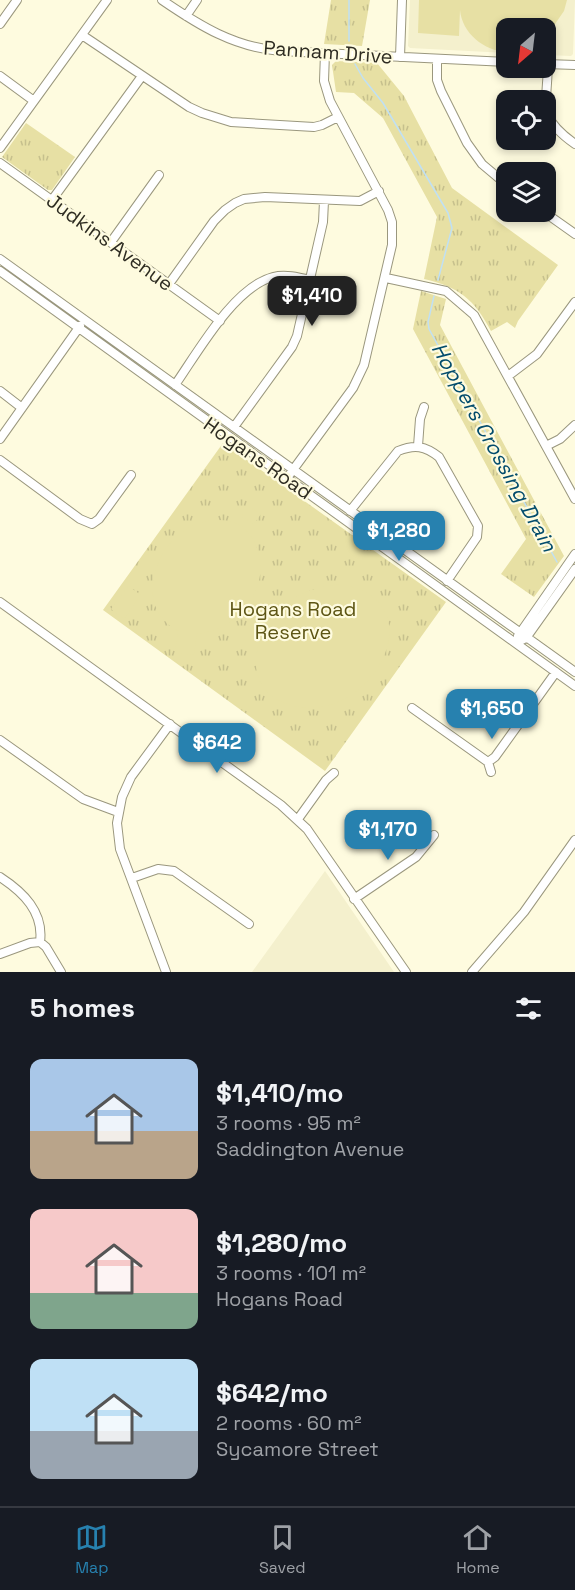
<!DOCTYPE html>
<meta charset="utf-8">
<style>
:root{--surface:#171b24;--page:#242831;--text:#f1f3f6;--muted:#9ea1a6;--line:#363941;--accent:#2781af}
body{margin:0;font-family:"Space Grotesk",sans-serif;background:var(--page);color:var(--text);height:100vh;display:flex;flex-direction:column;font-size:22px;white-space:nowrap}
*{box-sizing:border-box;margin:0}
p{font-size:20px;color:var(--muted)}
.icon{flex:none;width:33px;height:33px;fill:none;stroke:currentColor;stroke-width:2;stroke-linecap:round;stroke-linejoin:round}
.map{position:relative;height:972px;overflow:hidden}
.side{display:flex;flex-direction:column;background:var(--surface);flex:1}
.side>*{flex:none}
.needle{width:39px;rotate:208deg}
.tools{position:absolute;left:496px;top:18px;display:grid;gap:12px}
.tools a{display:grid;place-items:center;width:60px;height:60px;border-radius:12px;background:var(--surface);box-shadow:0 3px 9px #0003;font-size:30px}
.price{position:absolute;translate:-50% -51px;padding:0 14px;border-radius:12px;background:var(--accent);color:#fff;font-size:20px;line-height:39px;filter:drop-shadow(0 2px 3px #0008)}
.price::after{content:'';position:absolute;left:50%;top:36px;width:18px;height:14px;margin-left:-9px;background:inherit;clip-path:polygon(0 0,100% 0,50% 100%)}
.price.active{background:#222;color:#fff}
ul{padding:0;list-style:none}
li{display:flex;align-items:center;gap:18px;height:150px;padding:0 30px}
li span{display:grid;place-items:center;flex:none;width:168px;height:120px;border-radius:12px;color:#555}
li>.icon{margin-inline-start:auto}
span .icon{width:72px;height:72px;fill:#fffc;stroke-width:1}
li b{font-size:26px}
h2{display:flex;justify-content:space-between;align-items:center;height:72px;padding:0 30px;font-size:26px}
.tab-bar{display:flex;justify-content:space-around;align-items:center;height:84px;border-top:2px solid var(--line);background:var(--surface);font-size:16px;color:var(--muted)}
.tab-bar a{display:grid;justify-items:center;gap:3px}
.tab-bar .active{color:var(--accent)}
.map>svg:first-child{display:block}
</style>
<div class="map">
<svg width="575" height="972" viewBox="0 0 575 972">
<defs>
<pattern id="park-tufts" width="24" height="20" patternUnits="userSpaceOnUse" patternTransform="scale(1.5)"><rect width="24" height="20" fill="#e7e0a4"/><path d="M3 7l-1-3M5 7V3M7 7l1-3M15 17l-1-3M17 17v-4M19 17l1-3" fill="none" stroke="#c6c08d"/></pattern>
</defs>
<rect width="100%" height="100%" fill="#fefbdf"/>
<path fill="#f4f0cd" d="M 410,0 L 575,0 L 573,54 L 571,56 L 546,55 L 546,28 L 507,28 L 507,53 L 410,48 L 408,46 Z
M 325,871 L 394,972 L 252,972 Z"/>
<path fill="url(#park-tufts)" d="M 331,0 L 370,0 L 362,46 L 324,44 Z
M 336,61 L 377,63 L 404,96 L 452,188 L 558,265 L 518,321 L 515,328 L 507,322 L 491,331 C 474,299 459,287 424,279 L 437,217 L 383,118 L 354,93 L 336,92 L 332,65 Z
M 26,123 L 75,157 L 52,190 L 48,190 L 2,157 Z
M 421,291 L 446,299 L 440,325 L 564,556 L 534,597 L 501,574 L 526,539 L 413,329 Z
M 223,443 L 446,602 L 325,771 L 103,610 Z"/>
<path fill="#e7e0a4" d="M 419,0 L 567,0 L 564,11 L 546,37 L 546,28 L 507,28 L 507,52 C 484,51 462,33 460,10 L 459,36 L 418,33 Z
M 248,506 L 261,514 L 254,524 L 241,516 Z
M 210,520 C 221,520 231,520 241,526 C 249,531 254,540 257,548 C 272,589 237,630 197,634 L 194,655 L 175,653 L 178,632 L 180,632 C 175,629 169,626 165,621 C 138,594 159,544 188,528 C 195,524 202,522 210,520 Z
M 338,584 C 442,598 369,729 290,705 C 235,687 255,627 291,600 C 305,590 321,587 338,584 Z
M 128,586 L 141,595 L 124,619 L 111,609 Z"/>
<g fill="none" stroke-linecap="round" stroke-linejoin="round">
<path stroke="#c0e0f4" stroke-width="1.5" d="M 349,0 L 349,41
M 355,64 L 363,78 L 383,103 L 448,213 L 452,228 L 438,280
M 434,296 L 428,322 L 429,329 L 557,562"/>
<g stroke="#9a977e" stroke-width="10">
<path id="minor" d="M 162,0 C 200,26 234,47 280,51 L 507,62
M 186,16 L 197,0
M 0,24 L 17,0
M 82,35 L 189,107 L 202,113 L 231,122 L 314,127 L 322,125 L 338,117
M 400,57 L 402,0
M 437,59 L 437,80 L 441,91 L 467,143 L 482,164 L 507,185
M 546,64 L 575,65
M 548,64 C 547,107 537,117 575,144
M 0,76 L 34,101
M 0,148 L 107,0
M 0,163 L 220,321
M 52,200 L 142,76
M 544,212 L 575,234
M 111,242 L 159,175
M 0,259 L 575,672
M 0,271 L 575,686
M 386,278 L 446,291 L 474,315 L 575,499
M 169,284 L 214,221 L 225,210 L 235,203 L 244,199 L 265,197 L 360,201 L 379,191
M 508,376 L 537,354 L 575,302
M 175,385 C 198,352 234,287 273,277 C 285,274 298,277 310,280
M 0,391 L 22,408
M 234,427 L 292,347 L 297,336 L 323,222 L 324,201
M 0,439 L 80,326
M 418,446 L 420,419 L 424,407
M 546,446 L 560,439 L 575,425
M 0,460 L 80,519 L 92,524 L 99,519 L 131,475
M 290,474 L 353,388 L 364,365 L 392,245 L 392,222 L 388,210 L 330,101 L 324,81 L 325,53
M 350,511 L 398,451 C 415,444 425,446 439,457 L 478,526 L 477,537 L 447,581
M 0,602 L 281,805 L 307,829 L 406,972
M 518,636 L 575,554
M 522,640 L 526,638 L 575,569
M 412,708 L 488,762 L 495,757 L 556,672
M 0,740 L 83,799 L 118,812
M 488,762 L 491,772
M 298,819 L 326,780 L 334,773
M 0,877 C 23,892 44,912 40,942
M 132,878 L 158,869 L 174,871 L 249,924
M 354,899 L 416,857 L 434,835
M 0,954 L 30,943 L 40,942 L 46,947 L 61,972
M 166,972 L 120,849 L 117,823 L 122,797 L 131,777 L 170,724
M 472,972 L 524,912 L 575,840"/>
</g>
<use href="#minor" stroke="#fff" stroke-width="8"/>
</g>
<g text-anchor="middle" stroke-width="4.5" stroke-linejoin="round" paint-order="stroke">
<g font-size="20" fill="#2e2c22" stroke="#fefbdf">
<text transform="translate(328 52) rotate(4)" y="7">Pannam Drive</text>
<text transform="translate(110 242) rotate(36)" y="7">Judkins Avenue</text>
<text transform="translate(258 458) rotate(35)" y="7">Hogans Road</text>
</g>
<g font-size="20" fill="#5d5514" stroke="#fefbdf">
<text x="293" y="616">Hogans Road<tspan x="293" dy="23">Reserve</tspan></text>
</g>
<g font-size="21" font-style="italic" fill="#034c6c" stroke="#fefbdf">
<text transform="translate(494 447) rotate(61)" y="7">Hoppers Crossing Drain</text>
</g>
</g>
</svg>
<div class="tools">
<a><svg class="needle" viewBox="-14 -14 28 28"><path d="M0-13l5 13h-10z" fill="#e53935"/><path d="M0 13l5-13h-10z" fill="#9ea1a6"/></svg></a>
<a><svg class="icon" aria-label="locate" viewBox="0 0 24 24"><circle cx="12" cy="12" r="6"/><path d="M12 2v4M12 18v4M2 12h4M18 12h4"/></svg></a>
<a><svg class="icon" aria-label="layers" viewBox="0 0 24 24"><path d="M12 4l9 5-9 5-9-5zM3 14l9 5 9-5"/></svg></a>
</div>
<b class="price active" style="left:312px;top:327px">$1,410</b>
<b class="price" style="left:399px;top:562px">$1,280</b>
<b class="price" style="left:492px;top:740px">$1,650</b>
<b class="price" style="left:217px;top:774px">$642</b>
<b class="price" style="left:388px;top:861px">$1,170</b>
</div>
<section class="side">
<h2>5 homes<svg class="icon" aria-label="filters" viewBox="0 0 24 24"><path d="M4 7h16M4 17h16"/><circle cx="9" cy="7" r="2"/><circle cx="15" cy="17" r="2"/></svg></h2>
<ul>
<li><span style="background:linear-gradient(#a9c7e8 60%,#b9a48a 0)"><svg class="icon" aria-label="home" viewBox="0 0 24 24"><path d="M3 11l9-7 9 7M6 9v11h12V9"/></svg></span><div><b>$1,410/mo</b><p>3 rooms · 95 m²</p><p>Saddington Avenue</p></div></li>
<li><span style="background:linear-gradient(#f6c9c9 70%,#7fa58c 0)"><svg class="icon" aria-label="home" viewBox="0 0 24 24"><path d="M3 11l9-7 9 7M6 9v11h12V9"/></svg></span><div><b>$1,280/mo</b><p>3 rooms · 101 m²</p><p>Hogans Road</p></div></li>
<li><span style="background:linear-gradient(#bfe0f5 60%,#9aa5b1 0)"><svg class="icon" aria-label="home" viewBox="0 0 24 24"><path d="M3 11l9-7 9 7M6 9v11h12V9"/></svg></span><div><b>$642/mo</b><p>2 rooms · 60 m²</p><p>Sycamore Street</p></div></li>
</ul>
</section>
<nav class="tab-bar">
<a class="active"><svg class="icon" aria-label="map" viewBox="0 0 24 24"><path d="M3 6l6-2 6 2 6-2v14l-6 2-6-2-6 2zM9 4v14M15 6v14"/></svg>Map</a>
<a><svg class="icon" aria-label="saved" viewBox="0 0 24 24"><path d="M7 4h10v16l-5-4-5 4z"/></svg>Saved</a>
<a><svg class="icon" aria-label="home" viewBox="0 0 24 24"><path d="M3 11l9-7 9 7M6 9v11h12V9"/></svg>Home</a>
</nav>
